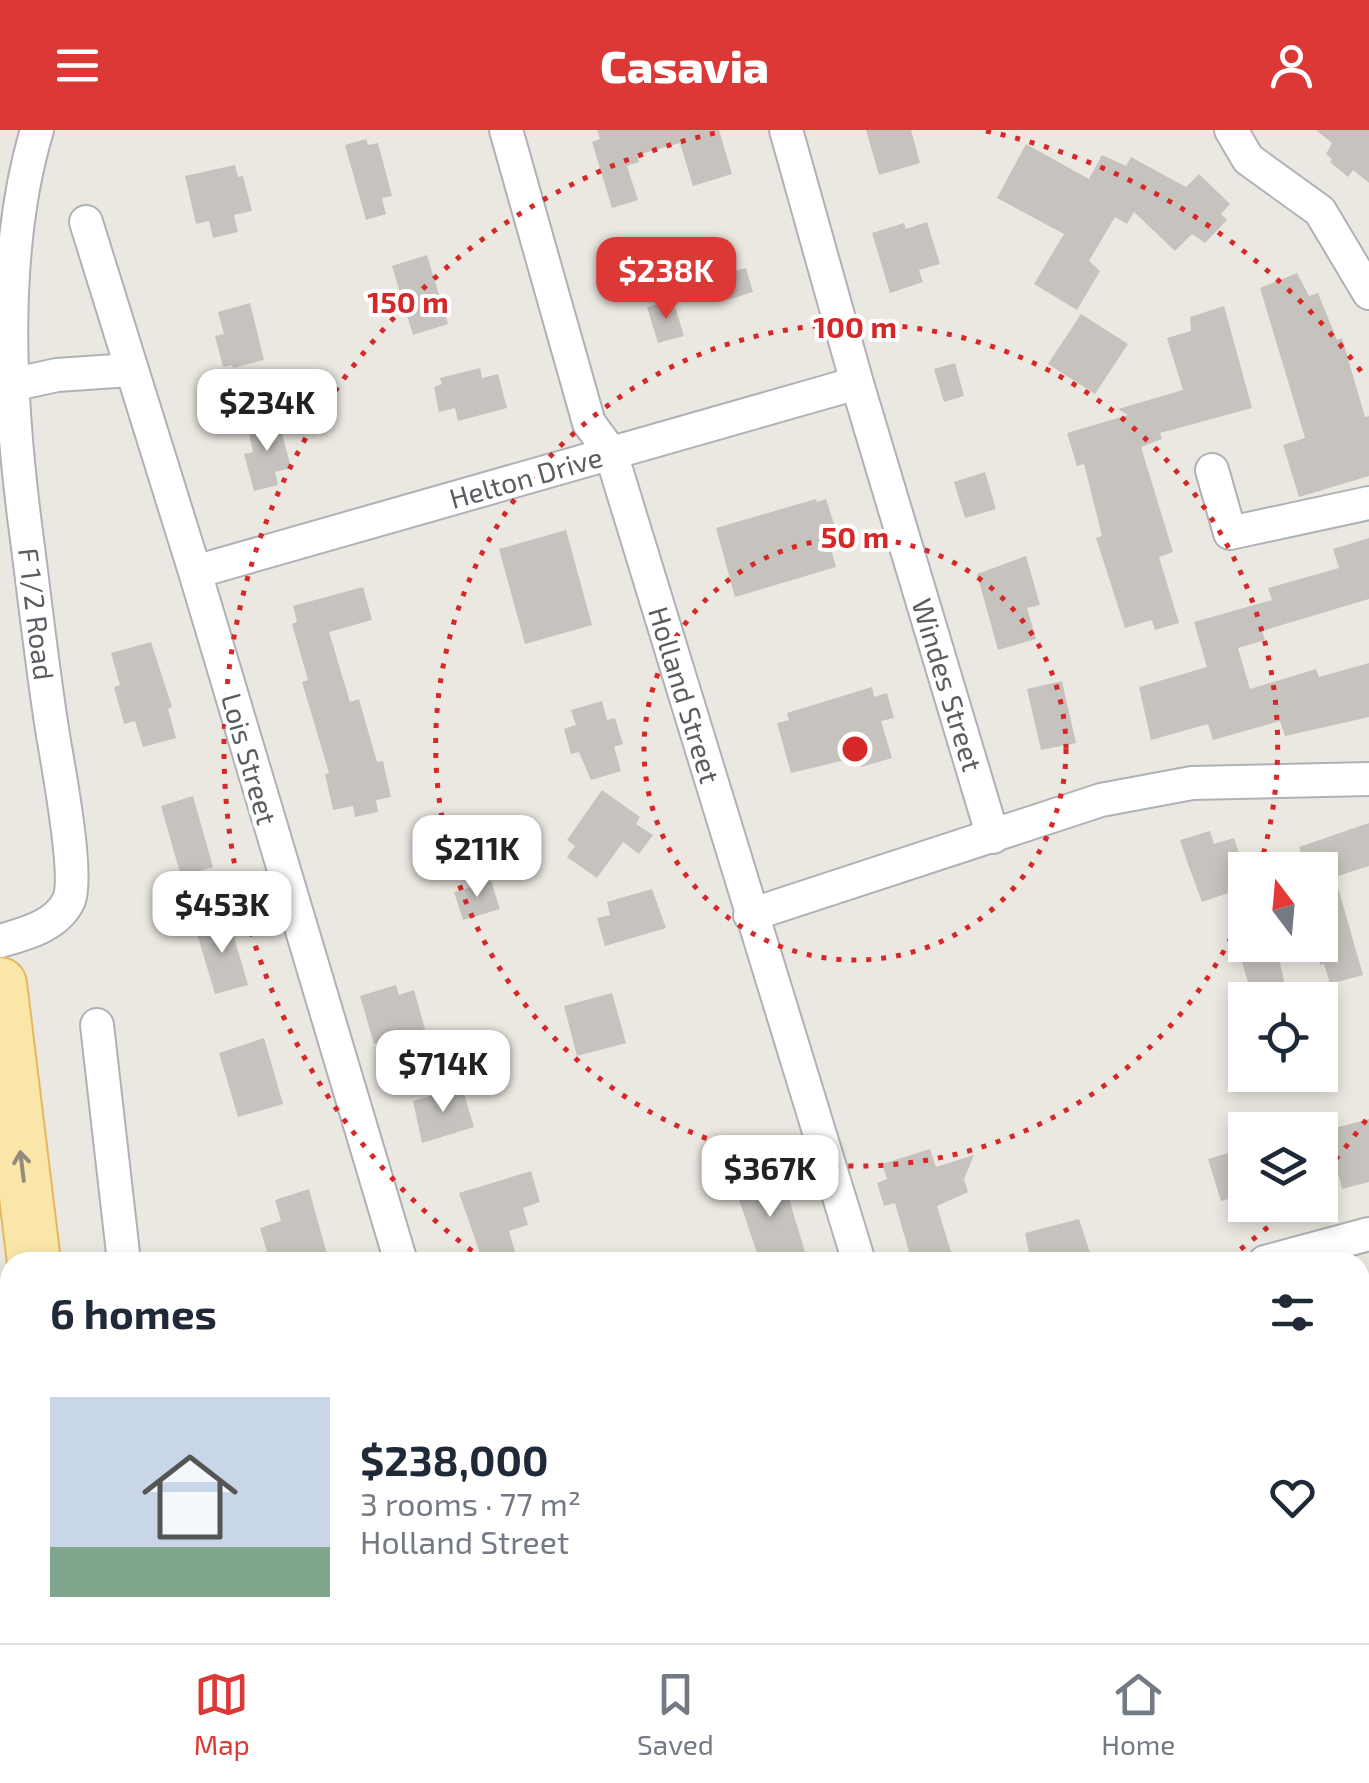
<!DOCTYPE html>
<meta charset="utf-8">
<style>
:root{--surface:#fff;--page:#f2f2f3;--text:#1f2937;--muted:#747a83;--line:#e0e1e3;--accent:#dc3836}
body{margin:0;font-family:"Exo 2",sans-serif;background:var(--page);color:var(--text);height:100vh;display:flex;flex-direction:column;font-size:38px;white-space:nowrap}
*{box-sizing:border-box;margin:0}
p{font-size:32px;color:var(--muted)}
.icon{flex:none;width:55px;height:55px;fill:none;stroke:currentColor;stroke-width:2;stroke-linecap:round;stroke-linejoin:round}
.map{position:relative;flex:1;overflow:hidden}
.panel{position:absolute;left:0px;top:1122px;width:1370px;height:392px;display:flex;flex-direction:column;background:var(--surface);border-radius:30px 30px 0 0;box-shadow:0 5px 15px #0003}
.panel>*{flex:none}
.needle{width:65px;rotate:344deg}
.fabs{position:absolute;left:1228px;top:722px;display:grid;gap:20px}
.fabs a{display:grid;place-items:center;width:110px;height:110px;border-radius:0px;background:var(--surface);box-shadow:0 5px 15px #0003;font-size:50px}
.price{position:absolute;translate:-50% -85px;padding:0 22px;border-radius:20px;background:#fff;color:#222;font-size:32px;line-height:65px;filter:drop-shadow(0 2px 5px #0008)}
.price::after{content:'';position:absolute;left:50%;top:60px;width:30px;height:22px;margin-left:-15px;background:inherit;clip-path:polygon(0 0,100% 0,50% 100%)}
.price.selected{background:var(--accent);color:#fff}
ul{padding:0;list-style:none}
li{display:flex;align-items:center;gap:30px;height:250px;padding:0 50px}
li span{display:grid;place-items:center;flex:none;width:280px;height:200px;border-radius:0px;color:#555}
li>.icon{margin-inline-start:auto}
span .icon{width:120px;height:120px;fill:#fffc;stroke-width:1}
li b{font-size:42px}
h2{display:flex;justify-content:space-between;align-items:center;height:120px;padding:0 50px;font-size:42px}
header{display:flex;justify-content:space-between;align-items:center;height:130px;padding:0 50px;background:var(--accent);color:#fff;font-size:45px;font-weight:800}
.tab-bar{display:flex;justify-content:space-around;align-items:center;height:140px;border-top:2px solid var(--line);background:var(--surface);font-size:28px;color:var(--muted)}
.tab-bar a{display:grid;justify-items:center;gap:5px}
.tab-bar .selected{color:var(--accent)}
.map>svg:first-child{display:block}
</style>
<header><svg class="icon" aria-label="menu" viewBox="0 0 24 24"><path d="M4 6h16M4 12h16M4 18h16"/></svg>Casavia<svg class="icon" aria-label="person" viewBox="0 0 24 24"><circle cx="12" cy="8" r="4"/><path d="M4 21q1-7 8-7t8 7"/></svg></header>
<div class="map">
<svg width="1369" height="1513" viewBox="0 0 1369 1513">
<rect width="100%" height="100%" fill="#ebe8e1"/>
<path fill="#c6c3be" d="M 597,0 L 719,0 L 732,44 L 693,56 L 680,13 L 637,25 L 639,32 L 627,36 L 638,70 L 612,78 L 592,12 L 600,9 Z
M 866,0 L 911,0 L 920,33 L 879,45 Z
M 1316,0 L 1369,0 L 1369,53 L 1353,40 L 1348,47 L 1330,32 L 1332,29 L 1326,24 L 1332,13 Z
M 366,9 L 368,15 L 378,13 L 392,66 L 382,68 L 386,84 L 366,90 L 345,15 Z
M 1026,14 L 1089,49 L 1102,25 L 1126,36 L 1131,27 L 1186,57 L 1199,44 L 1230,74 L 1221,84 L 1227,90 L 1205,113 L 1192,104 L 1175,121 L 1134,82 L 1127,94 L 1115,87 L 1089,131 L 1100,141 L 1077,180 L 1034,154 L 1064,104 L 997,68 Z
M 235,35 L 238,47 L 243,46 L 252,81 L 234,85 L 238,102 L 213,108 L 209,91 L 196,94 L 185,46 Z
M 927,92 L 940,134 L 919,140 L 923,152 L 890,163 L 872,103 L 904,93 L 906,99 Z
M 427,125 L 448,194 L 413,205 L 392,136 Z
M 746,138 L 753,162 L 727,170 L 720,145 Z
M 1297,143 L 1309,166 L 1318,163 L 1337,210 L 1342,208 L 1365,287 L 1369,286 L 1369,346 L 1299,367 L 1283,315 L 1305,308 L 1260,158 Z
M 673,170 L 684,206 L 658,213 L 647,177 Z
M 250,173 L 264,230 L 233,238 L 232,235 L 223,237 L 215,206 L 224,204 L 218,182 Z
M 1224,176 L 1252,278 L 1160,303 L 1162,309 L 1141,317 L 1173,422 L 1159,427 L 1179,493 L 1155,500 L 1152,490 L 1125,498 L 1096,408 L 1102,406 L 1084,334 L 1077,336 L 1067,303 L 1128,285 L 1118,279 L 1183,260 L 1167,208 L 1191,201 L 1190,187 Z
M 1081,184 L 1128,214 L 1095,264 L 1048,234 Z
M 955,233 L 964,266 L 944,272 L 934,239 Z
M 480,238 L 482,248 L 498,244 L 507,278 L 458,291 L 455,278 L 439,282 L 434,257 L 442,254 L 440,248 Z
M 278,288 L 291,338 L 275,342 L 278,355 L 254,361 L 244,324 L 253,322 L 249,303 L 252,302 L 251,294 Z
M 985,342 L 996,379 L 965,388 L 954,352 Z
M 816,369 L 817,372 L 826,369 L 840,412 L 830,415 L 836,437 L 735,467 L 716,398 Z
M 566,400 L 592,495 L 525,514 L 499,419 Z
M 1369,408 L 1369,469 L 1262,501 L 1265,510 L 1238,518 L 1250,559 L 1316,539 L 1319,547 L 1369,533 L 1369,587 L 1285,606 L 1280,591 L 1213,610 L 1208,594 L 1151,610 L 1139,557 L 1207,537 L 1194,492 L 1272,470 L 1268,458 L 1339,438 L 1333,419 Z
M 1026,426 L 1040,475 L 1027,478 L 1036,509 L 998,520 L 977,444 Z
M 363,457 L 372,490 L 329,502 L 350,572 L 359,569 L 377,632 L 383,631 L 391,667 L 376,670 L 378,682 L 355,687 L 353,676 L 333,680 L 325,644 L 329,643 L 302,552 L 308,550 L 292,494 L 297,492 L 293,476 Z
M 151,512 L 172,577 L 168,579 L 176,608 L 143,617 L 135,591 L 124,594 L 114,557 L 120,555 L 111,523 Z
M 1062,551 L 1076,613 L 1041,620 L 1027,559 Z
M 872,557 L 874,567 L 887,563 L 894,588 L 881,591 L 892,628 L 861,637 L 858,627 L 791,643 L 777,593 L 789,590 L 787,583 Z
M 602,571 L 607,590 L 615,588 L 623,614 L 614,617 L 621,641 L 591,650 L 579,622 L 571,624 L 564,599 L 576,595 L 571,580 Z
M 602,660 L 640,687 L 636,694 L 653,705 L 639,724 L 623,712 L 597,748 L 567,727 L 575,716 L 567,710 Z
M 193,666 L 213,737 L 181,746 L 161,676 Z
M 1369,693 L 1369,736 L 1335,747 L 1363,845 L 1330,854 L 1324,834 L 1320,835 L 1320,740 L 1306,740 L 1299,717 Z
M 1210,701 L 1214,714 L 1234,708 L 1245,742 L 1245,802 L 1228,763 L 1202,772 L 1188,734 L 1180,710 Z
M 491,751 L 500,779 L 463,790 L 454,762 Z
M 652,759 L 666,798 L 605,816 L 597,788 L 610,785 L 607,772 Z
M 228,787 L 248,855 L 215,864 L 195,797 Z
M 1237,815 L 1276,815 L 1286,860 L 1253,869 Z
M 396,855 L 399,865 L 414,860 L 425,899 L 374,914 L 360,866 Z
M 612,863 L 626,913 L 577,926 L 564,876 Z
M 264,908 L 283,974 L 238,987 L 219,923 Z
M 462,957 L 474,997 L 422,1013 L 413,971 Z
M 1369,989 L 1369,1052 L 1342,1059 L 1339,1046 L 1323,1050 L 1320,1002 Z
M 1245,1018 L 1245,1064 L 1221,1071 L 1208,1029 Z
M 930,1019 L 936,1037 L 974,1025 L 964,1049 L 968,1062 L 937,1076 L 954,1132 L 912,1132 L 895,1073 L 884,1076 L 877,1053 L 887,1049 L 882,1034 Z
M 772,1040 L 779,1064 L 787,1062 L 808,1132 L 760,1132 L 733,1052 Z
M 531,1041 L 540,1072 L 523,1078 L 528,1095 L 509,1101 L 518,1132 L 483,1132 L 459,1063 Z
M 309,1059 L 328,1128 L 311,1132 L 270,1132 L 260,1098 L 281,1091 L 275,1070 Z
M 1079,1089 L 1093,1132 L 1031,1132 L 1025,1103 Z"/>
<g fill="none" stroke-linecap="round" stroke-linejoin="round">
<g stroke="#aeb2b6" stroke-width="36">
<path id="minor" d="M 506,0 L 589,293 L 611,323 L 859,1132
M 786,0 L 857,253 L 993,707
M 1231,0 L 1248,29 L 1320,81 L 1369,163
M 86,92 L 195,442 L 401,1132
M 6,256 L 57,245 L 130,240
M 1212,340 L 1230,403 L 1369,373
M 195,442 L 857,253
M 750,785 L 1101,670 L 1192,653 L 1369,649
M 0,811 C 25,804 57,796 69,770 C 79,744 58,636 53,605 C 42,537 35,470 26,402 C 9,273 0,123 37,0
M 97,895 L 124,1132
M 1265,1132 L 1369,1104
M 518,1505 L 520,1513
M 150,1513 L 150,1505"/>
</g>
<g stroke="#e6b75f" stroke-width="56">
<path id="primary" d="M 0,854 L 34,1132
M 54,1513 L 54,1505"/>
</g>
<use href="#minor" stroke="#fff" stroke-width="32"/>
<use href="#primary" stroke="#f9e6a8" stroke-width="52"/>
</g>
<defs><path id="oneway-shaft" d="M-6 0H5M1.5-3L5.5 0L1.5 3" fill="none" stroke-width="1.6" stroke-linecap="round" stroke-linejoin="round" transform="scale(2.5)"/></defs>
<use stroke="#918d7a" href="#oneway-shaft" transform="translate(22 1036) rotate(-97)"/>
<g fill="none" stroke="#d62828" stroke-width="5" stroke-dasharray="5 10">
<circle cx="855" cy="619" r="211"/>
<path d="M1244 780A421 421 0 1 1 1259 739"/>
<path d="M1366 990A632 632 0 0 1 1321 1046M1290 1077A632 632 0 0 1 1226 1130M484 1130A632 632 0 0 1 724 1M986 1A632 632 0 0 1 1366 248"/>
</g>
<g text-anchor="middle" stroke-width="8" stroke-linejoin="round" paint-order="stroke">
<g font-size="28" fill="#595d61" stroke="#fff">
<text transform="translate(526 348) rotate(-16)" y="10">Helton Drive</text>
<text transform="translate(36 484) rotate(83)" y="10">F 1/2 Road</text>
<text transform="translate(947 555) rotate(73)" y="10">Windes Street</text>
<text transform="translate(684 565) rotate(73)" y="10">Holland Street</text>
<text transform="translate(249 629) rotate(74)" y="10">Lois Street</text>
</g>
</g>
<circle cx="855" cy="619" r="15" fill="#d62828" stroke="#fff" stroke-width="5"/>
<g font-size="30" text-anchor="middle" font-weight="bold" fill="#d62828" stroke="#fff" stroke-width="8" stroke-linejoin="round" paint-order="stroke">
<text x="408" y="183">150 m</text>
<text x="855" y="208">100 m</text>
<text x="855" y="418">50 m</text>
</g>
</svg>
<div class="fabs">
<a><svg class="needle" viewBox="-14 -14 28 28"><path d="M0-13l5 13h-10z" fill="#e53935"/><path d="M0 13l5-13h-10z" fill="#747a83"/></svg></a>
<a><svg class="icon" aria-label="locate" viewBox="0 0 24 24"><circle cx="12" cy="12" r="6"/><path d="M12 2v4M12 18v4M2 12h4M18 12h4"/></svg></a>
<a><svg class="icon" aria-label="layers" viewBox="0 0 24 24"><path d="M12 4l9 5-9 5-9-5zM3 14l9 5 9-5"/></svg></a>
</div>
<b class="price selected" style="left:666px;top:192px">$238K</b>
<b class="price" style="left:267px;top:324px">$234K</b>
<b class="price" style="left:477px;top:770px">$211K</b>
<b class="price" style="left:222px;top:826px">$453K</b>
<b class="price" style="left:443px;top:985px">$714K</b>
<b class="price" style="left:770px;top:1090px">$367K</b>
<section class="panel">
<h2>6 homes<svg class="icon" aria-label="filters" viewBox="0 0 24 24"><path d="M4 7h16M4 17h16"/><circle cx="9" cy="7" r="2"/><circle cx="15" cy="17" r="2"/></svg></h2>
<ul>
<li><span style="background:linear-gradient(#c9d6e8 75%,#7fa58c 0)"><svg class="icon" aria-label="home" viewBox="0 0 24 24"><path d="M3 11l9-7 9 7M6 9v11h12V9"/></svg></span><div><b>$238,000</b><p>3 rooms · 77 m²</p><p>Holland Street</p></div><svg class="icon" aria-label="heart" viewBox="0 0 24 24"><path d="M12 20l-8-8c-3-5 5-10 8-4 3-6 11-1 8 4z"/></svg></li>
</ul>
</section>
</div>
<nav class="tab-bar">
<a class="selected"><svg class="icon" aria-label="map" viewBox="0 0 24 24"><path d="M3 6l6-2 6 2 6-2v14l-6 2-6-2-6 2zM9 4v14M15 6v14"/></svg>Map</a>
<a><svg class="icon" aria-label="saved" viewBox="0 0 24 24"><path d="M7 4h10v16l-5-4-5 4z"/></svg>Saved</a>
<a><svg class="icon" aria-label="home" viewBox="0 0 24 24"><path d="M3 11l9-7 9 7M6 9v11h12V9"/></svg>Home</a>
</nav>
